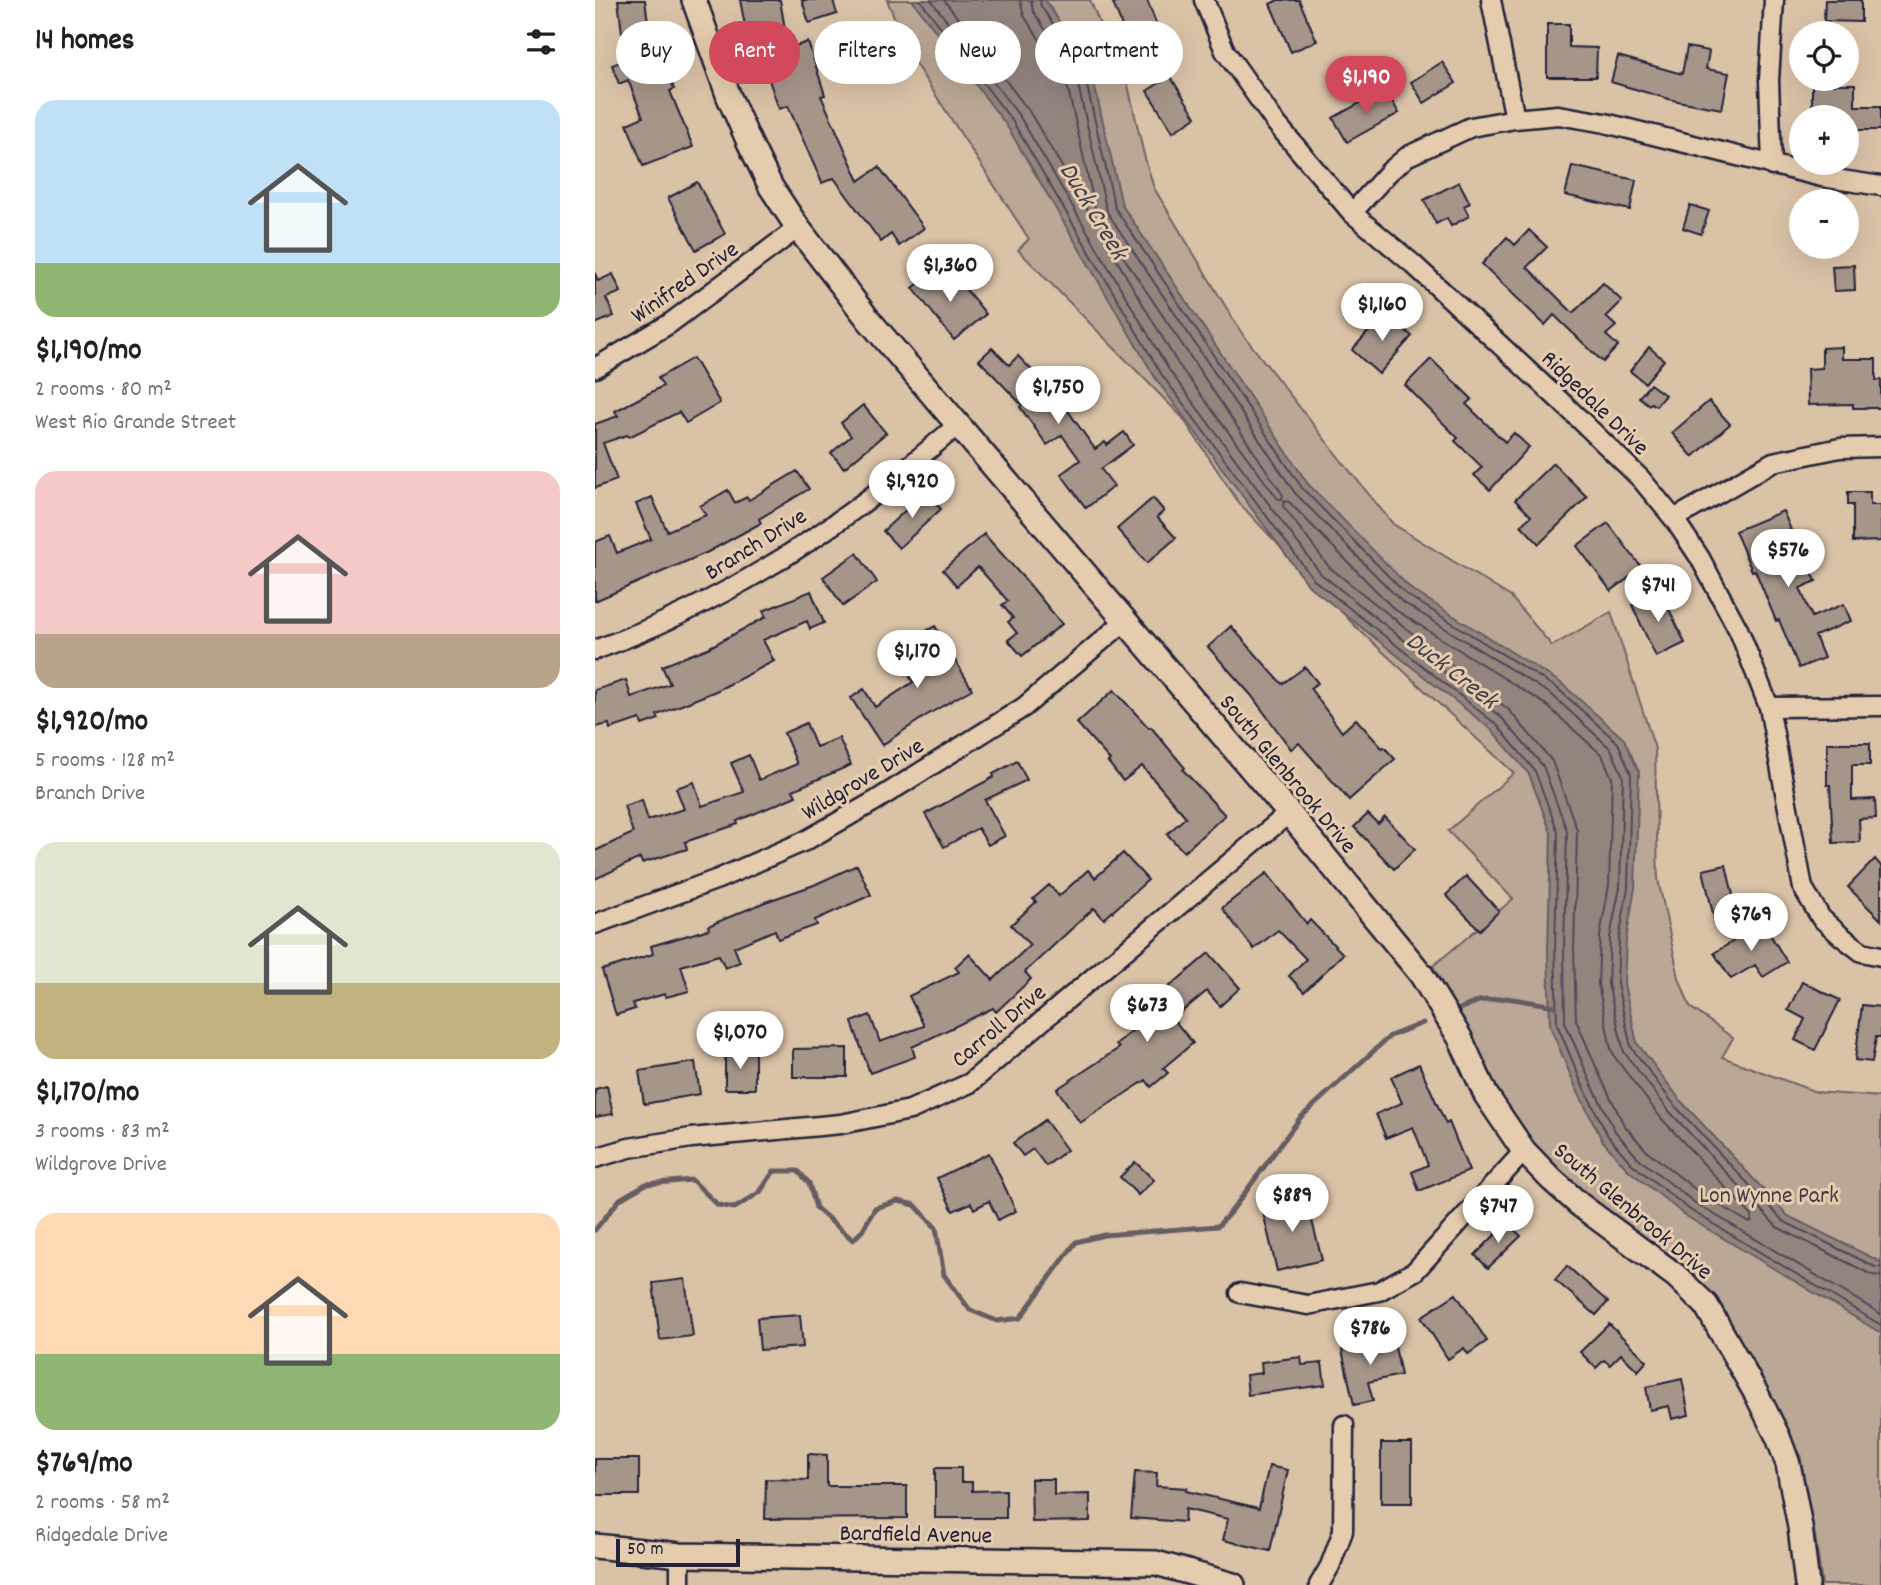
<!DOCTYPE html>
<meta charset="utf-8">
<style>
:root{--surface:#fff;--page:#f6f6f6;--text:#202124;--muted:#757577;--accent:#d1495b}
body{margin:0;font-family:Dekko,sans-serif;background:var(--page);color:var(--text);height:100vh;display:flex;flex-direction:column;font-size:26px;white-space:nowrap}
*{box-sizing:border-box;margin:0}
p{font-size:23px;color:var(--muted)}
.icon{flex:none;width:38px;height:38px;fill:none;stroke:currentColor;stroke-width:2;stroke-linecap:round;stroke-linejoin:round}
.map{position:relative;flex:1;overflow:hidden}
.drawer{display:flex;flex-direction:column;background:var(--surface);width:595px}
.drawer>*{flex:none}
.guide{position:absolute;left:21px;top:21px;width:665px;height:63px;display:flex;gap:14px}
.controls{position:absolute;left:1194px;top:21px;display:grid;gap:14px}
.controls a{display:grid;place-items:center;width:70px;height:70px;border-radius:50%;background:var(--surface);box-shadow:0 7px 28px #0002;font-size:35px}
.scale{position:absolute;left:21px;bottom:18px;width:124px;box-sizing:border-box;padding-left:7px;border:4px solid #22223b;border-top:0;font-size:19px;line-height:24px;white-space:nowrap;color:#22223b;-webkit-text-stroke:5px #e6ccae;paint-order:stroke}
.price{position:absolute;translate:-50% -60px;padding:0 16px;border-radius:24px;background:#fff;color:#222;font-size:23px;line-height:46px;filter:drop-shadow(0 2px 4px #0008)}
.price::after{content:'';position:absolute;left:50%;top:42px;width:21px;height:16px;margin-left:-10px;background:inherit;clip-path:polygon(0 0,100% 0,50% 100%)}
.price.on{background:var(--accent);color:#fff}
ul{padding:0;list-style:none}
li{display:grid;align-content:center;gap:14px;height:371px;padding:0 35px}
li span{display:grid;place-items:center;height:217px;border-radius:21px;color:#555}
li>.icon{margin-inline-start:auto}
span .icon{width:126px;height:126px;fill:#fffc;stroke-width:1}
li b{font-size:30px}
h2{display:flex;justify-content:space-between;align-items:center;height:84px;padding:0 35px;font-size:30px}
.pill{padding:0 24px;border-radius:32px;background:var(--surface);box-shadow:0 7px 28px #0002;font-size:24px;line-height:63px}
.pill.on{background:var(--accent);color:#fff}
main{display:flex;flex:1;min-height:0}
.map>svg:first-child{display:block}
</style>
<main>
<section class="drawer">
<h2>14 homes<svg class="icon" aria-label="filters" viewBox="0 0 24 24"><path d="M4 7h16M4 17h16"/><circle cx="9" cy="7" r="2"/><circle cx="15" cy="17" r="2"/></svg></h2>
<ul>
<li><span style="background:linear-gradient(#bfe0f5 75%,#8fb573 0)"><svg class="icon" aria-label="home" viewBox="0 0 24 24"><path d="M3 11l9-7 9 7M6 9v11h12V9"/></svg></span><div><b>$1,190/mo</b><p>2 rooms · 80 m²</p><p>West Rio Grande Street</p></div></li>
<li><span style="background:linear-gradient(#f6c9c9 75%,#b9a48a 0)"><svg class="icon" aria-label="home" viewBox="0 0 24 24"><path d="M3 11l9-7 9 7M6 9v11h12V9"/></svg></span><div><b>$1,920/mo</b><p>5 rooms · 128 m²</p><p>Branch Drive</p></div></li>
<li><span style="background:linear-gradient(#dfe7d0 65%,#c2b280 0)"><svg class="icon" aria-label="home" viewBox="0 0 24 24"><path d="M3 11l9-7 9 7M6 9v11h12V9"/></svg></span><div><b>$1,170/mo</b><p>3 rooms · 83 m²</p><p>Wildgrove Drive</p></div></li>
<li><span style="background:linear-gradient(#ffd9b3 65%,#8fb573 0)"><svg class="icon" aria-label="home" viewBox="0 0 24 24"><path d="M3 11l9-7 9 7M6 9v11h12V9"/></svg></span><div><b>$769/mo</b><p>2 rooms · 58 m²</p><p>Ridgedale Drive</p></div></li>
</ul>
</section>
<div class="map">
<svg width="1286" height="1585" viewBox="0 0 1286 1585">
<rect width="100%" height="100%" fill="#dac2a7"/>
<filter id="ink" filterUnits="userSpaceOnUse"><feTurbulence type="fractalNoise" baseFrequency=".0143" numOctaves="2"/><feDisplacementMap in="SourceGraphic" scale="14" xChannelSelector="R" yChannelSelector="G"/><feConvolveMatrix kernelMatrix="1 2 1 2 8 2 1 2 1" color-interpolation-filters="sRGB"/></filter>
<g filter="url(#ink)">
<path fill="#bba795" stroke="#6e6468" stroke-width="2" d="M 292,0 L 495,0 L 519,58 L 529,68 L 549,155 L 559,188 L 646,332 L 749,464 L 798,524 L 916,597 L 957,646 L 1016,612 L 1060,749 L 1063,879 L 1084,978 L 1095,1007 L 1138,1038 L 1127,1057 L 1221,1092 L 1286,1097 L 1286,1585 L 1227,1585 L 1221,1542 L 1205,1455 L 1163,1374 L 1120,1301 L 1077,1256 L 1020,1219 L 933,1147 L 838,966 L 918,899 L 853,831 L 919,773 L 761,627 L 644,503 L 587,417 L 423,250 L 434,239 L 316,57 Z"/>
<path fill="#93847e" stroke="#665d63" stroke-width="2" d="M 317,0 L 450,0 L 478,42 L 498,79 L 527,205 L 713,484 L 817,590 L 966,683 L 1029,739 L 1044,772 L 1040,888 L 1031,940 L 1029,984 L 1042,1043 L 1086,1101 L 1193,1216 L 1286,1262 L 1286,1333 L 1091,1216 L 1032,1169 L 1007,1140 L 981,1088 L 955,1026 L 953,949 L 956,833 L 934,774 L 897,730 L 714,586 L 561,379 L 412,126 Z"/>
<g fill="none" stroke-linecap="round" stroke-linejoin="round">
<path stroke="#4f4956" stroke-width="2" d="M 325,0 L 418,122 L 567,375 L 719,580 L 902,725 L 940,771 L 963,832 L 960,949 L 962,1024 L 987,1084 L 1013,1136 L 1037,1164 L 1095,1210 L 1286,1325
M 336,0 L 425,117 L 574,370 L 726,574 L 907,718 L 948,766 L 972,831 L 969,949 L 970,1022 L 995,1081 L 1020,1131 L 1043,1158 L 1100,1203 L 1286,1314
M 349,0 L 434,111 L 495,214 L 499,216 L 501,212 L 473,89 L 455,55 L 429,16 L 425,0
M 436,0 L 438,11 L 464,50 L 483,85 L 512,212 L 700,493 L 806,601 L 957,695 L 1016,749 L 1028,776 L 1025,887 L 1015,937 L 1013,984 L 1029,1052 L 1074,1111 L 1182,1227 L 1277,1275 L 1286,1276
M 445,0 L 446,6 L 472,45 L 491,82 L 520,208 L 707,488 L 812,595 L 962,688 L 1023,743 L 1036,774 L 1033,888 L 1024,939 L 1022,984 L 1036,1047 L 1080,1106 L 1188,1221 L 1280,1267 L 1286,1267
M 513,234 L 688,495 L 687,499 L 683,499 L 583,364 L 510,240 L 510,236 Z
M 689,501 L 694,502 L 799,609 L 950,704 L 1007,755 L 1017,778 L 1014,885 L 1005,936 L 1003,984 L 1016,1049 L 1021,1059 L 1066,1118 L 1157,1216 L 1156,1222 L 1153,1222 L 1106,1194 L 1051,1150 L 1029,1125 L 1005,1076 L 981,1020 L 979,949 L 982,830 L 957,761 L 914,710 L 734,567 L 688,506 Z"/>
<path stroke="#665d63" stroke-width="5" d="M 864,1009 L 884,1001 L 912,998 L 960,1006
M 0,1230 L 25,1199 L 51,1184 L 97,1180 L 123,1205 L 140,1208 L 165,1192 L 179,1171 L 203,1171 L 214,1183 L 221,1208 L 258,1240 L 267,1231 L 280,1208 L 303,1201 L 320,1205 L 341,1228 L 349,1275 L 375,1310 L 402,1321 L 425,1318 L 481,1242 L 509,1235 L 623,1226 L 638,1209 L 705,1118 L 795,1036 L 828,1023"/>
</g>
<path fill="#a69589" stroke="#22223b" stroke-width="2" d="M 23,0 L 50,0 L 54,30 L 27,33 Z
M 145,0 L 185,0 L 190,29 L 152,36 Z
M 207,0 L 238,0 L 242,14 L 214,23 Z
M 527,0 L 552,0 L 570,46 L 539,57 L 518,3 Z
M 683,0 L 704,0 L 722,41 L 696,52 L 675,4 Z
M 1230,0 L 1266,0 L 1266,22 L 1229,21 Z
M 952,24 L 974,24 L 974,47 L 1002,48 L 1001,77 L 952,77 Z
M 213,42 L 230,95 L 226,96 L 264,181 L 284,167 L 329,228 L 304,246 L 296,234 L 286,242 L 239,178 L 227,183 L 193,106 L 184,109 L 166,57 Z
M 1092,47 L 1114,51 L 1111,69 L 1134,73 L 1127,109 L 1077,100 L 1016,82 L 1023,56 L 1087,74 Z
M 63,48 L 79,89 L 75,91 L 98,147 L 48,166 L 32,124 L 48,117 L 33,80 L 24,84 L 17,65 Z
M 847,62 L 861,83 L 829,103 L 816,82 Z
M 575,76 L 601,117 L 578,132 L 552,91 Z
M 1217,84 L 1260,84 L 1260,106 L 1286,106 L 1286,130 L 1251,130 L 1251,117 L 1217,117 Z
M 790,89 L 804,113 L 752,142 L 738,118 Z
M 977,166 L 1041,180 L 1035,210 L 970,195 Z
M 102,182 L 130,234 L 101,250 L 73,198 Z
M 864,182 L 875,203 L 869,206 L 874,216 L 856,226 L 852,218 L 841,224 L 829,200 Z
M 1095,205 L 1114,211 L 1106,234 L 1088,228 Z
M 934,230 L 952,247 L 932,267 L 978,313 L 1008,283 L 1027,301 L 1011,317 L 1021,326 L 1011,335 L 1023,346 L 1008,362 L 959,315 L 950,325 L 887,264 L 912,237 L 920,245 Z
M 1259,265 L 1260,290 L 1239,291 L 1237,266 Z
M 357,272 L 391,314 L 359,340 L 318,288 L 334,275 L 341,284 Z
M 0,273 L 3,281 L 18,274 L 26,292 L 11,298 L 19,316 L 0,324 Z
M 790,313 L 817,336 L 784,374 L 757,350 Z
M 1054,347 L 1069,360 L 1050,383 L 1035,371 Z
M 1247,347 L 1247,359 L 1281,359 L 1281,380 L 1286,380 L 1286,408 L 1258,408 L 1258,404 L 1213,405 L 1212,369 L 1227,368 L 1227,348 Z
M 397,348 L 414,365 L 423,356 L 453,387 L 464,379 L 473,392 L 464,398 L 500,449 L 510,442 L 512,445 L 529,432 L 538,445 L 506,469 L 519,486 L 491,508 L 466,474 L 485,460 L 467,435 L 452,445 L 425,407 L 427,405 L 384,360 Z
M 98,358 L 125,403 L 91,423 L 84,412 L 34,437 L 32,435 L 8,443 L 22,480 L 0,488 L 0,424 L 23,416 L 20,411 L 68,386 L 63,378 Z
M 836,359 L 877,399 L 871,404 L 910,442 L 919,433 L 934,447 L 895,490 L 879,475 L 887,467 L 860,441 L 863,438 L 810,385 Z
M 1055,384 L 1070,395 L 1061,406 L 1056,403 L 1054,405 L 1044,397 Z
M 1114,401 L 1135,424 L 1098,457 L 1077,433 Z
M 268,405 L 291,433 L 249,468 L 236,453 L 256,436 L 246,423 Z
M 958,463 L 992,497 L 944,544 L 926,525 L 936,516 L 920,500 Z
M 202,471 L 214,489 L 164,519 L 166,523 L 113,552 L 0,601 L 0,542 L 15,536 L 22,553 L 56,539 L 41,504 L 57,497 L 72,531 L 111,515 L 105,506 L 133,490 L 140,503 L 152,497 L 154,500 Z
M 330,492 L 346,509 L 304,548 L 288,531 Z
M 1253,492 L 1275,492 L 1275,505 L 1286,505 L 1286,541 L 1258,542 L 1258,505 L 1253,505 Z
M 558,498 L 569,511 L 562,517 L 581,538 L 552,563 L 522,529 Z
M 1188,511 L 1196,530 L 1180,537 L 1193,569 L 1212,561 L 1221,581 L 1205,588 L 1217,617 L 1249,604 L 1256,621 L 1220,636 L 1229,658 L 1204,668 L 1184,620 L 1181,621 L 1160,570 L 1157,571 L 1140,531 Z
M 1013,523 L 1047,568 L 1016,591 L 982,546 Z
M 389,534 L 434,584 L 467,624 L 427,656 L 413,640 L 422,633 L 413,622 L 418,618 L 407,605 L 413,601 L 383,567 L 362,586 L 348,570 Z
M 262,553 L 282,582 L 248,606 L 228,577 Z
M 216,591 L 229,623 L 215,629 L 212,621 L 168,640 L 179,661 L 123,690 L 62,715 L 64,719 L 47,725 L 45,719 L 15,729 L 14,724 L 0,727 L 0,690 L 31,680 L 36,697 L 75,684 L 67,666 L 113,648 L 171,617 L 168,611 Z
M 1066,592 L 1090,643 L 1061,657 L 1037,605 Z
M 340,626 L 377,689 L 332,715 L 287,745 L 256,698 L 269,689 L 280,707 L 318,682 L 315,677 L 331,668 L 315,640 Z
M 636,626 L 687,684 L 710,667 L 723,683 L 715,688 L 747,732 L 761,719 L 787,748 L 789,747 L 800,759 L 754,800 L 704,743 L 696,749 L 656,695 L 613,647 Z
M 519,690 L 554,728 L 556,727 L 590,768 L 588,770 L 630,815 L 589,852 L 572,834 L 591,817 L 547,766 L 528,781 L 513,762 L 515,760 L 482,723 Z
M 211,723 L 221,747 L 244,738 L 256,765 L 198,790 L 201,796 L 142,821 L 143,824 L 90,842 L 92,849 L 47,863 L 45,858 L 0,879 L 0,851 L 38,833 L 29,806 L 47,800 L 53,820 L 89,809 L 81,788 L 99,782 L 107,806 L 149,792 L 136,763 L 154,755 L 164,780 L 202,764 L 189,733 Z
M 1232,743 L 1275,743 L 1275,765 L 1257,765 L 1257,800 L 1280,799 L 1281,818 L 1264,819 L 1265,842 L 1238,843 L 1235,785 L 1232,785 Z
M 422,761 L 432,780 L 390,800 L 410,836 L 393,845 L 383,828 L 349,847 L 330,814 L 399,777 L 398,774 Z
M 773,814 L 783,824 L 790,817 L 820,849 L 799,869 L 759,827 Z
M 528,853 L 553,880 L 509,919 L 499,908 L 430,972 L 436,979 L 401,1012 L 398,1008 L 317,1047 L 320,1057 L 275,1073 L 257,1022 L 275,1015 L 285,1042 L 329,1026 L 314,996 L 364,972 L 360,967 L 374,954 L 398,980 L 435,945 L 416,925 L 441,902 L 438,899 L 454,885 L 464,896 L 493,870 L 500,878 Z
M 1280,859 L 1286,866 L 1286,920 L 1253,887 Z
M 262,865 L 276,895 L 220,920 L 222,925 L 183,939 L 180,930 L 139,947 L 145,962 L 130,968 L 124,955 L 86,966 L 94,991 L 71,997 L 70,994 L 38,1003 L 40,1009 L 21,1015 L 7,970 L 58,954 L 56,946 L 114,929 L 113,926 L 170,902 L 219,885 Z
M 1131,865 L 1144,921 L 1121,927 L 1108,870 Z
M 672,873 L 712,924 L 715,920 L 748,954 L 709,992 L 694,976 L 711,959 L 683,930 L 659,949 L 627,908 Z
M 871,876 L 904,911 L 885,930 L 851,895 Z
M 1168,923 L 1192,962 L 1168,977 L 1160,965 L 1136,979 L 1119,953 Z
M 614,953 L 645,988 L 625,1006 L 612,991 L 578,1019 L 598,1043 L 568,1068 L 573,1073 L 556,1087 L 551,1080 L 485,1123 L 462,1089 L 524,1048 L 521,1044 L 579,996 L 573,988 Z
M 1207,982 L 1245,1000 L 1220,1050 L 1200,1040 L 1210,1019 L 1193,1010 Z
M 1267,1005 L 1286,1007 L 1286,1037 L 1281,1037 L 1277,1062 L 1260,1060 Z
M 252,1048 L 252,1077 L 198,1077 L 198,1049 Z
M 130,1053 L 160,1053 L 160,1089 L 130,1089 Z
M 100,1062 L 105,1094 L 49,1104 L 44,1071 Z
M 824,1064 L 851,1124 L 854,1122 L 874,1171 L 824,1191 L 817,1172 L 833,1165 L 818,1127 L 791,1138 L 781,1114 L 807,1103 L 796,1077 Z
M 12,1086 L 18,1114 L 0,1117 L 0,1089 Z
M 450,1120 L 472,1150 L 451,1166 L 438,1149 L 428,1156 L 418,1143 Z
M 394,1153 L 421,1211 L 403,1220 L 394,1201 L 379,1209 L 376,1203 L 358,1211 L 342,1178 Z
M 540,1162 L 559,1180 L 543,1195 L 525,1177 Z
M 711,1197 L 727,1260 L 682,1271 L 667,1208 Z
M 912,1223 L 926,1236 L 893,1268 L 880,1255 Z
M 972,1266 L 1013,1302 L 1001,1315 L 960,1280 Z
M 90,1279 L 98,1336 L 65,1340 L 58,1283 Z
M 861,1294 L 892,1341 L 873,1354 L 869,1348 L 853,1359 L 826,1317 Z
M 205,1315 L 208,1347 L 165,1350 L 162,1318 Z
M 1014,1324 L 1052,1361 L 1043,1371 L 1026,1354 L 1015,1365 L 1009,1360 L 1001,1368 L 985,1352 Z
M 798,1337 L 806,1375 L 773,1382 L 778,1401 L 759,1405 L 747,1350 L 783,1343 L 783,1341 Z
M 706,1357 L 707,1365 L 727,1363 L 730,1385 L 653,1395 L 651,1375 L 667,1373 L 666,1362 Z
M 1087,1379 L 1094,1415 L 1077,1419 L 1074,1406 L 1055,1410 L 1051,1387 Z
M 786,1443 L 817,1443 L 817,1503 L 786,1503 Z
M 213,1454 L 232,1455 L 232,1486 L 312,1486 L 312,1518 L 170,1519 L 171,1479 L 213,1480 Z
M 0,1459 L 44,1459 L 44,1495 L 0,1495 Z
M 674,1466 L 693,1470 L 675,1551 L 628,1540 L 633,1519 L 590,1509 L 589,1522 L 536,1518 L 540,1472 L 562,1473 L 561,1486 L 592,1488 L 591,1491 L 664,1508 Z
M 340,1468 L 366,1468 L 366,1482 L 377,1482 L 377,1491 L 411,1490 L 411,1518 L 340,1518 Z
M 436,1479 L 459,1479 L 459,1495 L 495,1494 L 495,1521 L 437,1522 Z"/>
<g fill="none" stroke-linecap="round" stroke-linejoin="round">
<g stroke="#22223b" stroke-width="23">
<path id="minor" d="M 609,0 L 630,51 L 680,122 L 757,213 L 818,264 L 973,408 L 1046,479 L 1079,519 L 1105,558 L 1144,631 L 1174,707 L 1208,888 L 1226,918 L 1246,936 L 1267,952 L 1286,956
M 896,0 L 920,119
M 1177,166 L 1174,80 L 1179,0
M 757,213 L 795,171 L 813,156 L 876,127 L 920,119 L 963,115 L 1010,123 L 1227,177 L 1286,186
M 0,368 L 74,324 L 203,228
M 1079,519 L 1178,462 L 1245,448 L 1286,447
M 0,650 C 99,614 192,561 276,497 C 306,474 334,449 363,425
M 1174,707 L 1286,706
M 0,924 L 123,879 L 210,841 L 280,801 L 429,707 L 530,621
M 0,1158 L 34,1148 L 96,1138 L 246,1124 L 315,1110 L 375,1083 L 475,997 L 694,813
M 645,1293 L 713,1305 L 784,1291 L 820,1271 L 929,1151
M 85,1555 L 85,1585
M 724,1585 L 735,1566 L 748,1531 L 749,1425"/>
</g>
<g stroke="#22223b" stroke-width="28">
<path id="tertiary" d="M 99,0 L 134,97 L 154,142 L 176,187 L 203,228 L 273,319 L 694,813 L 826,974 L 865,1038 L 891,1095 L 929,1151 L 956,1179 L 985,1205 L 1081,1276 L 1111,1305 L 1162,1395 L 1183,1437 L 1193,1464 L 1205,1527 L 1212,1585
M 0,1546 L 85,1555 L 561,1563 L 638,1585"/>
</g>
<use href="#minor" stroke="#e6ccae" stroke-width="18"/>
<use href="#tertiary" stroke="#e6ccae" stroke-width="23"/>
</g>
</g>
<g text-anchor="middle" stroke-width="6" stroke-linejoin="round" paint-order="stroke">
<g font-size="24" fill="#22223b" stroke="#e6ccae">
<text transform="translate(89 281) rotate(-35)" y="8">Winifred Drive</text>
<text transform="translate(1001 402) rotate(44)" y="8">Ridgedale Drive</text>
<text transform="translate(160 543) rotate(-32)" y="8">Branch Drive</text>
<text transform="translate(694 773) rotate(50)" y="8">South Glenbrook Drive</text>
<text transform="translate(267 778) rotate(-31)" y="8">Wildgrove Drive</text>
<text transform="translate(403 1025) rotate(-40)" y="8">Carroll Drive</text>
<text transform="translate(1039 1210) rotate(40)" y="8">South Glenbrook Drive</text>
<text transform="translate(321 1533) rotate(1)" y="8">Bardfield Avenue</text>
</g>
<g font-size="24" fill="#413d4d" stroke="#e6ccae">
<text x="1174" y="1202">Lon Wynne Park</text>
</g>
<g font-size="26" font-style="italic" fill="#443f4f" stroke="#e6ccae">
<text transform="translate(500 210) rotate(59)" y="9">Duck Creek</text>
<text transform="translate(858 669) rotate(38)" y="9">Duck Creek</text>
</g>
</g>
</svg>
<div class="controls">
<a><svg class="icon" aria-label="locate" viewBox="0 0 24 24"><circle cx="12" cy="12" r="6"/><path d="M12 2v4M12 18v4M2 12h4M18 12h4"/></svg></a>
<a>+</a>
<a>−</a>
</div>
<div class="scale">50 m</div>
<b class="price on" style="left:771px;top:116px">$1,190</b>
<b class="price" style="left:355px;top:304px">$1,360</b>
<b class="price" style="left:787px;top:343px">$1,160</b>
<b class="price" style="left:463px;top:426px">$1,750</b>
<b class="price" style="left:317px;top:520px">$1,920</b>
<b class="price" style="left:1193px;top:589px">$576</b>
<b class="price" style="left:1063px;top:624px">$741</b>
<b class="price" style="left:322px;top:690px">$1,170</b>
<b class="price" style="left:1156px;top:953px">$769</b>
<b class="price" style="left:552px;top:1044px">$673</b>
<b class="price" style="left:145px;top:1071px">$1,070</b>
<b class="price" style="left:697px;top:1234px">$889</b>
<b class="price" style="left:903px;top:1245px">$747</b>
<b class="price" style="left:775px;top:1367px">$786</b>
<div class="guide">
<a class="pill">Buy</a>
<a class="pill on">Rent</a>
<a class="pill">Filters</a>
<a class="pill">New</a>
<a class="pill">Apartment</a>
</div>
</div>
</main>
